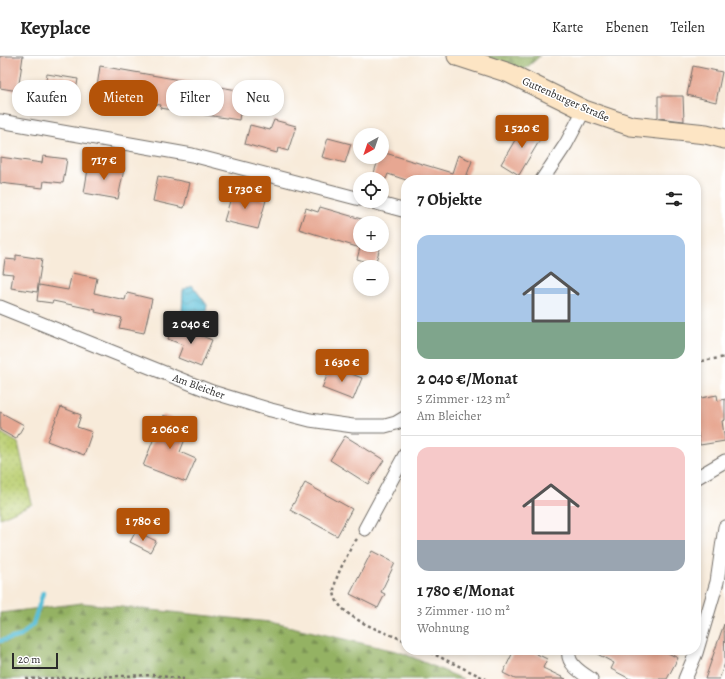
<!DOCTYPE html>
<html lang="de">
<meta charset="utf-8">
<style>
:root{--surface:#fff;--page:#f2f2f2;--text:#222;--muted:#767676;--line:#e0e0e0;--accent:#b45309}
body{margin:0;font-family:Alegreya,serif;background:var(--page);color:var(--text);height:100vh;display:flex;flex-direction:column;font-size:15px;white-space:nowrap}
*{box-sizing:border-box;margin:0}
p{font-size:13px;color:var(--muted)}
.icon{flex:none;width:22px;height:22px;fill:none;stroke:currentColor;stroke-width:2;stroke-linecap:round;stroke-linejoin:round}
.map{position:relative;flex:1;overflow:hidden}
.sheet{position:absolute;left:401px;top:119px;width:300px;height:480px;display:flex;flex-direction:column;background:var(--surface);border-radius:16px;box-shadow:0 2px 6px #0003}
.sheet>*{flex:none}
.banner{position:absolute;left:12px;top:24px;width:329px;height:36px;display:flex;gap:8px}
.needle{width:26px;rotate:220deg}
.controls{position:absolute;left:353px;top:72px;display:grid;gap:8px}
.controls a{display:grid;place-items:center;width:36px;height:36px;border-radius:50%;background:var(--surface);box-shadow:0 2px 6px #0003;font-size:20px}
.scale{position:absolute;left:12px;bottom:10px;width:46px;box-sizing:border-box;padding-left:4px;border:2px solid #2b2b2b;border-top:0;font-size:11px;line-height:14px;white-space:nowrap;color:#2b2b2b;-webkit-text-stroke:3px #fff;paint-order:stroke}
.price{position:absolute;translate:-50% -34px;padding:0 9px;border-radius:4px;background:var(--accent);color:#fff;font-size:13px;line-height:26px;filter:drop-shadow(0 1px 2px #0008)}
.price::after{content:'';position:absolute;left:50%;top:24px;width:12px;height:9px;margin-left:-6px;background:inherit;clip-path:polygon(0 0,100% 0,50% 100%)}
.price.selected{background:#222;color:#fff}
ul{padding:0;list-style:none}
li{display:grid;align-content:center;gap:8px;height:212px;padding:0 16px}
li+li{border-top:1px solid var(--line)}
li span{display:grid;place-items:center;height:124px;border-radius:12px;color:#555}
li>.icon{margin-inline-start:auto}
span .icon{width:72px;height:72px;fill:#fffc;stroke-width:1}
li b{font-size:17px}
h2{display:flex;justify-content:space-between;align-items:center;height:48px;padding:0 16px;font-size:17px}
.tag{padding:0 14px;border-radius:16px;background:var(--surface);box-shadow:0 2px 6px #0003;font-size:14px;line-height:36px}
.tag.selected{background:var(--accent);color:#fff}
header{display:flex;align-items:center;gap:24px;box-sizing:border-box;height:56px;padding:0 20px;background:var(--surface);border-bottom:1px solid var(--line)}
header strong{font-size:19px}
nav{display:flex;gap:22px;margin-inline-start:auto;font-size:14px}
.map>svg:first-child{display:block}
</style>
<header>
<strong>Keyplace</strong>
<nav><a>Karte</a><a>Ebenen</a><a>Teilen</a></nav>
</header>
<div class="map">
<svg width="725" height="623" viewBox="0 0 725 623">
<defs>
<pattern id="forest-firs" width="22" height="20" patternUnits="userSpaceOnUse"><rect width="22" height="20" fill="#94b264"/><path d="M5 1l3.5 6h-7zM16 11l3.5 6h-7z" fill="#799153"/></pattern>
<pattern id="park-dots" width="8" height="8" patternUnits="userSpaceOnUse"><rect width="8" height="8" fill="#bbcf72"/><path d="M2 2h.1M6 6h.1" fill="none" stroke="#a1b263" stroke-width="1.8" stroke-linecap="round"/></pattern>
<pattern id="water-waves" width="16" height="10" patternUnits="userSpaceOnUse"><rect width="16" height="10" fill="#5abfd8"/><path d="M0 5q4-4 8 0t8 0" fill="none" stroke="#4b9baf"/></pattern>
</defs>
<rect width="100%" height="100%" fill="#fff"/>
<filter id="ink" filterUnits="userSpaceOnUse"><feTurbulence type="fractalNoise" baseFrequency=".025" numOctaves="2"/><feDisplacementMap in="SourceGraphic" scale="8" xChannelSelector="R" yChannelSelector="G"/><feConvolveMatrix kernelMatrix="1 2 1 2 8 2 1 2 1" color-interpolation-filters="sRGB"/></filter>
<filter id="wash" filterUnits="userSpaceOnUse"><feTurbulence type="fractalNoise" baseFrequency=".012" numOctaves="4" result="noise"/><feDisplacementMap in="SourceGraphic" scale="16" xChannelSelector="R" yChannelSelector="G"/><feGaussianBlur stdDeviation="0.9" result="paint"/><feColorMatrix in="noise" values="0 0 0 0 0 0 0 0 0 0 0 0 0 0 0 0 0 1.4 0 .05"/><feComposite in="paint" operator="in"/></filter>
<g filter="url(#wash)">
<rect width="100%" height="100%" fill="#f8ebda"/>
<path fill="url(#forest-firs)" stroke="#606e48" d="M 481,0 L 540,0 L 523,15 Z
M 82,547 L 270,566 L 400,596 L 463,623 L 0,623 L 0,557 Z"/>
<path fill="url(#park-dots)" stroke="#737d4e" d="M 0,376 L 18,387 L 32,448 L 0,462 Z"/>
<path fill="url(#water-waves)" stroke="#427582" d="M 192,229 L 207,249 L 206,255 L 187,262 L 182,259 L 183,234 Z"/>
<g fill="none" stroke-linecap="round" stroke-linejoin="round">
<path stroke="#5abfd8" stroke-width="4.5" d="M 0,585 L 21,580 L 33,568 L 43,537"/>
</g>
<g id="blocks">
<path fill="#e7a792" d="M 0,0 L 23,0 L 18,35 L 0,32 Z
M 100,10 L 243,35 L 239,64 L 160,52 L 161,49 L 96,38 Z
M 693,10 L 722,16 L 716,46 L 687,39 Z
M 47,18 L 78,23 L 74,47 L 43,42 Z
M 658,40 L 683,40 L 684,65 L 658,62 Z
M 274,64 L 296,70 L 288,95 L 278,92 L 277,97 L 245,88 L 250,69 L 270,74 Z
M 525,67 L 544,77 L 519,119 L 501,108 Z
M 328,82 L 351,88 L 345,107 L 322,101 Z
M 382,96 L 452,117 L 458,99 L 472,105 L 465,124 L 406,124 L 388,118 L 386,123 L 372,123 L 379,101 L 382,101 Z
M 43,100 L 67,103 L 63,127 L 44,125 L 43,132 L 0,127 L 0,101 L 42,107 Z
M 89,107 L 124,113 L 118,143 L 84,137 Z
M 158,120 L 190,127 L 184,152 L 153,145 Z
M 233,135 L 266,144 L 258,173 L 224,165 Z
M 320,151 L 375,167 L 360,167 L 360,189 L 381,189 L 375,208 L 357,203 L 360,192 L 299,173 L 306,152 L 318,156 Z
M 382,169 L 386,170 L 382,184 Z
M 16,199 L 42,203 L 37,236 L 11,232 L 13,218 L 3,217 L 5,203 L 16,204 Z
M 72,217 L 97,222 L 94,237 L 125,244 L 127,237 L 152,243 L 144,277 L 119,272 L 122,262 L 95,256 L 96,254 L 53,245 L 52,247 L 37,245 L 39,229 L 68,234 Z
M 174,269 L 212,284 L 201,311 L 178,302 L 183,289 L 168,283 Z
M 331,310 L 362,322 L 353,344 L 322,332 Z
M 717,339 L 718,345 L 725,343 L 725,364 L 722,365 L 725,385 L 700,389 L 696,367 L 696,343 Z
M 61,351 L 81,359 L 77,371 L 92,376 L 84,399 L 47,385 Z
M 0,356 L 24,369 L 16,383 L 0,374 Z
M 163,359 L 190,370 L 180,396 L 196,403 L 186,426 L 143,410 Z
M 345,380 L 384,404 L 368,428 L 330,404 Z
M 305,427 L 352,453 L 337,480 L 290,454 Z
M 136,475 L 156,485 L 150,496 L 130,486 Z
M 372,495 L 395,507 L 381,536 L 385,538 L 378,552 L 350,538 Z
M 724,568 L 725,607 L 719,623 L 705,623 Z
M 514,594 L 529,594 L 547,603 L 543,612 L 566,623 L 515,623 L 503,617 Z
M 590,594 L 662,594 L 678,602 L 667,623 L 630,623 L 611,613 L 614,607 Z"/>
</g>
</g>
<g filter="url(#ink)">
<use href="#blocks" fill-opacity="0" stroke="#736e68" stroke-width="1"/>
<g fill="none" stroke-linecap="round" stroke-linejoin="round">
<g stroke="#736e68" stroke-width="15">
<path id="street" d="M 0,65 L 192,99 L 360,143
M 542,124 L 566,88 L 584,54
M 369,145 L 406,155
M 0,251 L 212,336 L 271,354 L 310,364 L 353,370 L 385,370 L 396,367 L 406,361
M 696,422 L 725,405
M 365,473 L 406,397
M 569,594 C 566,608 582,617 591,623
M 685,623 L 696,597 L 717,526 L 725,471"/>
</g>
<g stroke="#736e68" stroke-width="21">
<path id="secondary" d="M 457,0 L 509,17 L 584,54 L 631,70 L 706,78 L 725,83"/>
</g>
<path stroke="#736e68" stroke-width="2.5" stroke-dasharray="3 3" stroke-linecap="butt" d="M 696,306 L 725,301
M 357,483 L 352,489 C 347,501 338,515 335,528 C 326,559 385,576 406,585
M 425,594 L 486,623
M 26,623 L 153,619 L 184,623"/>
<use href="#street" stroke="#fff" stroke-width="13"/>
<use href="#secondary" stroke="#fde5c4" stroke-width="19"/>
</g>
</g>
<g text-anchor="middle" stroke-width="3" stroke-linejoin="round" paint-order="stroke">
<g font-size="11" fill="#2b2b2b" stroke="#fff">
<text transform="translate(566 43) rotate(24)" y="4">Guttenburger Straße</text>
<text transform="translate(199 330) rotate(20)" y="4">Am Bleicher</text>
</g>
</g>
</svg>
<div class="controls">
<a><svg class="needle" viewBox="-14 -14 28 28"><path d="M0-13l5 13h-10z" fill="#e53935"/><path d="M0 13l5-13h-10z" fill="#767676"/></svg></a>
<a><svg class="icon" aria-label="locate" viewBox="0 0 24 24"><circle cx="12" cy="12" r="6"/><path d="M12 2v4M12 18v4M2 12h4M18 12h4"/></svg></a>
<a>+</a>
<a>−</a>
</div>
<div class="scale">20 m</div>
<b class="price" style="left:522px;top:93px">1 520 €</b>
<b class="price" style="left:104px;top:125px">717 €</b>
<b class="price" style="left:245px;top:154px">1 730 €</b>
<b class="price selected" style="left:191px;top:289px">2 040 €</b>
<b class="price" style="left:342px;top:327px">1 630 €</b>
<b class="price" style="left:170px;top:394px">2 060 €</b>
<b class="price" style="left:143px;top:486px">1 780 €</b>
<div class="banner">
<a class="tag">Kaufen</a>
<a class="tag selected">Mieten</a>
<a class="tag">Filter</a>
<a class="tag">Neu</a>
</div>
<section class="sheet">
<h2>7 Objekte<svg class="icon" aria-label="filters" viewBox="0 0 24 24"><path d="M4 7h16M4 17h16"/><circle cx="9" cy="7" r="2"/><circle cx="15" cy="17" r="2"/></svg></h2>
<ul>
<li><span style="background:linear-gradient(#a9c7e8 70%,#7fa58c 0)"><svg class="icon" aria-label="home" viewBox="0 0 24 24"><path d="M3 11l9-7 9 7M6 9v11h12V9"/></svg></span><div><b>2 040 €/Monat</b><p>5 Zimmer · 123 m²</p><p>Am Bleicher</p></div></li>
<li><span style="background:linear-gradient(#f6c9c9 75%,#9aa5b1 0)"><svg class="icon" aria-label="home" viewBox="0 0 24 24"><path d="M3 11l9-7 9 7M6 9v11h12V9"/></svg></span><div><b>1 780 €/Monat</b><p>3 Zimmer · 110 m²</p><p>Wohnung</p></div></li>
</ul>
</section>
</div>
